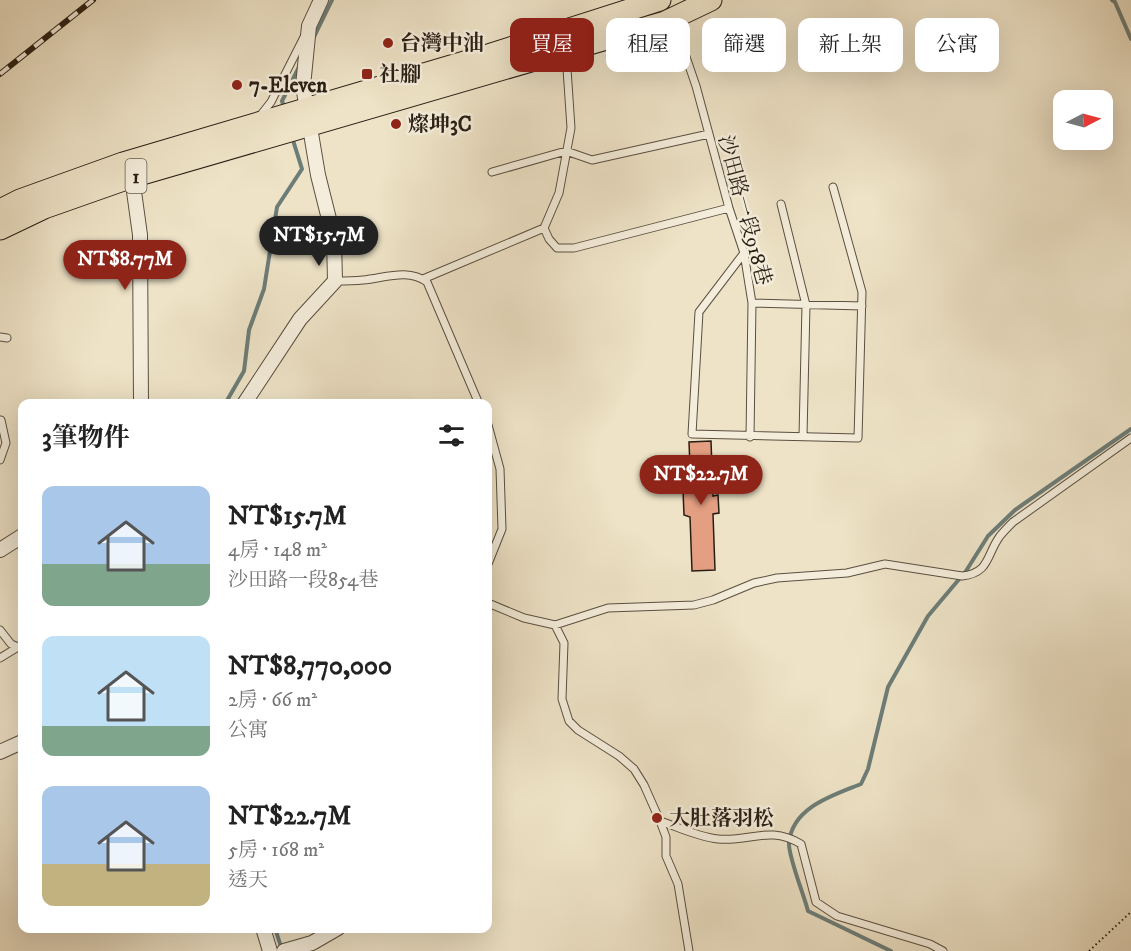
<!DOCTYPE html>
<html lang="zh-TW">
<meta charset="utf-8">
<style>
:root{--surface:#fff;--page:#f2f2f2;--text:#222;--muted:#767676;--accent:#8f2418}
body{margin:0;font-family:"IM FELL DW Pica","Noto Serif TC",serif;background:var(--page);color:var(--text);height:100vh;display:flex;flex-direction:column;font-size:22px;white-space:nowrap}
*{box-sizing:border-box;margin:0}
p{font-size:20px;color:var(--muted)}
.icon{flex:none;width:33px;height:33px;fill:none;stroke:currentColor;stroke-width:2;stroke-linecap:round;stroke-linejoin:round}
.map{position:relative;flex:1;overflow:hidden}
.side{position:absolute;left:18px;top:399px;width:474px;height:534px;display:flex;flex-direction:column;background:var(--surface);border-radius:12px;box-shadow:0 6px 24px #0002}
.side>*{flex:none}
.guide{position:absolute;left:510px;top:18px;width:531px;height:54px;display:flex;gap:12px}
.needle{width:39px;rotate:84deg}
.buttons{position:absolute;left:1053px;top:90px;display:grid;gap:12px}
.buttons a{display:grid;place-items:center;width:60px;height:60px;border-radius:12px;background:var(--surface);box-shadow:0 6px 24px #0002;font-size:30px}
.price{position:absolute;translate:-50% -51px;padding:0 14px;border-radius:21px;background:var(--accent);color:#fff;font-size:20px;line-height:39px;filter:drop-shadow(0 2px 3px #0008)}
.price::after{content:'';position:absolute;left:50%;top:36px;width:18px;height:14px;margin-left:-9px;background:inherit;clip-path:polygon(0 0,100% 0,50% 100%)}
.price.selected{background:#222;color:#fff}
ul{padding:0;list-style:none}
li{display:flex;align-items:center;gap:18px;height:150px;padding:0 24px}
li span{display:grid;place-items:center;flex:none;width:168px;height:120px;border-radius:12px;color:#555}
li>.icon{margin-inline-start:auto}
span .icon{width:72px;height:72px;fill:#fffc;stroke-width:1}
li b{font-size:26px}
h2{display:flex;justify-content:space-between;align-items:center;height:72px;padding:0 24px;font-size:26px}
.chip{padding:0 21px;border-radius:12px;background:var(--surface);box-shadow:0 6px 24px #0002;font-size:21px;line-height:54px}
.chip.selected{background:var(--accent);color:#fff}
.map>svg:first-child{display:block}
</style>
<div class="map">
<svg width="1131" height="951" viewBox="0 0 1131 951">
<rect width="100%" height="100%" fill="#eee3c7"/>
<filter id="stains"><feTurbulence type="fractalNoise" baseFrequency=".00333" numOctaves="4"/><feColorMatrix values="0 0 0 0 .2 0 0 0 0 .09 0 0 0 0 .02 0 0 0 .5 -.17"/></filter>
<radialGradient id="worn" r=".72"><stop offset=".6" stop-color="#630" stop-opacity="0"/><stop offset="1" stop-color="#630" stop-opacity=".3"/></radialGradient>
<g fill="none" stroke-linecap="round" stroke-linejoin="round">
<path stroke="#6c7d78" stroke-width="4" d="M 1112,0 L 1115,2 L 1131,39
M 314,37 L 332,0
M 284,107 L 282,101 L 300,65
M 225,404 L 244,371 L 249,330 L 264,289 L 277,207 L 302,169 L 292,137
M 275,928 L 282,950
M 891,951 L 808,911 C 804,895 788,856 789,843 C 792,807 834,795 861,784 L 868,769 L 888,687 L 928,616 L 966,571 L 988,536 L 1015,510 L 1131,429"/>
</g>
<path fill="#e49f82" stroke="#281e14" stroke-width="1.5" d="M 711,441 L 713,496 L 718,495 L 719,513 L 713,514 L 715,570 L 692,571 L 690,517 L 684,515 L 683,490 L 691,490 L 689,442 Z"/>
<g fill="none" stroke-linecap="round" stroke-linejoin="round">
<g stroke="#5a4f41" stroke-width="9">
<path id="service" d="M 665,23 L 685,54 L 696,86 L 729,208 L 744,253 L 752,303 L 750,437
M 260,116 L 271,102 L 304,37
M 492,172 L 566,151 L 592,160 L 709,134
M 781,204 L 806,305 L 803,436
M 544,228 L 549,239 L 557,248 L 574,248 L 729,208
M 744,253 L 699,312 L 692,434 L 858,438 L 862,292 L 833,187
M 423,279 L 544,228 L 559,193 L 571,128 L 566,54
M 335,281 C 344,281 354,281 363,280 C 385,278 408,268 427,282 L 479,404
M 752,303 L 862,306
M 0,337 L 7,338
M 488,425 L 500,469 L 502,529 L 488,564
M 0,460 L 6,443 L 1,420
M 488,603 L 524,618 L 555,625 L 608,608 L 694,605 L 713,600 L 754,583 L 777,578 L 847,573 L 885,564 L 962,576 C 990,573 986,555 1000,536 C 1004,531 1009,526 1013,522 L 1131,438
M 555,625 L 564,643 L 562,699 L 569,721 L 578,730 L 619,756 L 634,769 L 644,785 L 660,821 C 678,827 698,837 718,839 C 751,842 769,825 801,844 L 816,902 L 837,916 L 930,944 L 943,951
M 0,630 L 11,644 L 18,647 L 22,645
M 0,658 L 18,647
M 660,821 L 666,837 L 666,856 L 678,884 L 689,951"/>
</g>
<g stroke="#5a4f41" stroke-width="16">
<path id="minor" d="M 132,177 L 140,235 L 141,404
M 244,404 L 300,319 L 335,281 L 334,239 L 318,175 L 303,86 L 309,26 L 321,0
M 0,550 L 22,536
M 0,752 L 22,742
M 263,928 L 270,951
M 284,951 L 312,943 L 338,928"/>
</g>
<g stroke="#281e14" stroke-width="23">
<path id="primary" d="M 0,210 L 20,200 L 123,163 L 488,55 L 660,0
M 0,229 L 44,208 L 132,177 L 665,22 L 711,0"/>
</g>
<path stroke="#281e14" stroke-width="2" stroke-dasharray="1.5 3" stroke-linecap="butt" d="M 1089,951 L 1131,912"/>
<use href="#service" stroke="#f4eddb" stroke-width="7"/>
<use href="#minor" stroke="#f4eddb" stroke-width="14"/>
<use href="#primary" stroke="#eee3c7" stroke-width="21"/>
<g stroke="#281e14" stroke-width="6">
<path id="rail" d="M 0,74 L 93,0"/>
</g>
<use href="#rail" stroke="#f4eddb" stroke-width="4" stroke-dasharray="11" stroke-linecap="butt"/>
</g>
<g fill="#8f2418" stroke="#f4eddb" stroke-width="2">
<circle cx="388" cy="43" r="6"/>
<rect x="361" y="68" width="12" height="12" rx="3"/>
<circle cx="237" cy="85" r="6"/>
<circle cx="396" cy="124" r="6"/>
<circle cx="657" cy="818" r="6"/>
</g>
<g text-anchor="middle" stroke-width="5" stroke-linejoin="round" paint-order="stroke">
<rect fill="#f4eddb" stroke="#655c50" stroke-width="1.5" x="125.5" y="159" width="21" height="34" rx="4.5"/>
<g font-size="20" font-weight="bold" fill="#281e14">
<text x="136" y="183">1</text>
</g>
<g font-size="21" font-weight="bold" fill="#281e14" stroke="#f4eddb" text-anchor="start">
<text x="400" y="50">台灣中油</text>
<text x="379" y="81">社腳</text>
<text x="249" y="92">7-Eleven</text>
<text x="408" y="131">燦坤3C</text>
<text x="669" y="825">大肚落羽松</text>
</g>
<g font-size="21" fill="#281e14" stroke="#f4eddb">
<text transform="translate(745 210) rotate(75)" y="7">沙田路一段918巷</text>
</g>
</g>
<rect width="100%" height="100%" filter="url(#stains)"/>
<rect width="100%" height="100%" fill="url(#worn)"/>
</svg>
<div class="buttons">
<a><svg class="needle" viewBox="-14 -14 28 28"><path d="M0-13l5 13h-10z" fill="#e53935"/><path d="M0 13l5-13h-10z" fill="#767676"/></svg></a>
</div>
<b class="price selected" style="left:319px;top:267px">NT$15.7M</b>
<b class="price" style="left:125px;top:291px">NT$8.77M</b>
<b class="price" style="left:701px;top:506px">NT$22.7M</b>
<div class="guide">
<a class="chip selected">買屋</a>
<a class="chip">租屋</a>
<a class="chip">篩選</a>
<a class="chip">新上架</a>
<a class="chip">公寓</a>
</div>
<section class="side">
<h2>3筆物件<svg class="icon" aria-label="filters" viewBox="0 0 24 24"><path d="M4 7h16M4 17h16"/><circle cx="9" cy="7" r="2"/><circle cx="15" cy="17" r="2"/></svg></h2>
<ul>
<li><span style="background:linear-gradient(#a9c7e8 65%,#7fa58c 0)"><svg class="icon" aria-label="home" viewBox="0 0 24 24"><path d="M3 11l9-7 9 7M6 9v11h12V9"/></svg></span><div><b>NT$15.7M</b><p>4房 · 148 m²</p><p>沙田路一段854巷</p></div></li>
<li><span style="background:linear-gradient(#bfe0f5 75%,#7fa58c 0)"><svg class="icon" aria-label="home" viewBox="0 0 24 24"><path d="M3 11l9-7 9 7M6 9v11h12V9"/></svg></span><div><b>NT$8,770,000</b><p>2房 · 66 m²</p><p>公寓</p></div></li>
<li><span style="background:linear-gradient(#a9c7e8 65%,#c2b280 0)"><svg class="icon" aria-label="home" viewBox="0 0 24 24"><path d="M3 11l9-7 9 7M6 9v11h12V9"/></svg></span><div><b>NT$22.7M</b><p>5房 · 168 m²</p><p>透天</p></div></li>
</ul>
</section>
</div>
